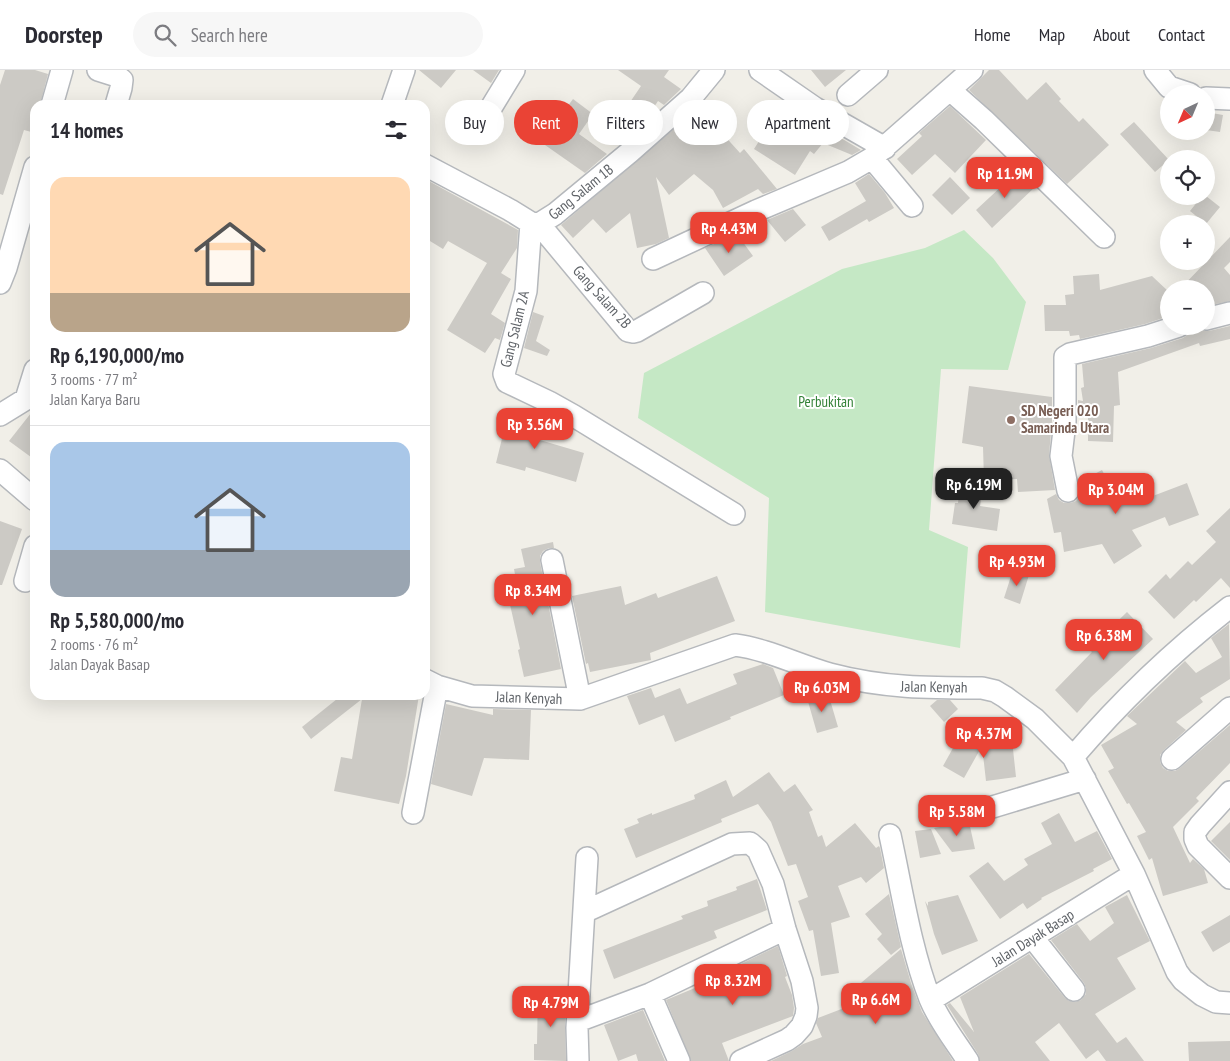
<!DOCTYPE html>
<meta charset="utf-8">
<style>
:root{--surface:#fff;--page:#f7f7f7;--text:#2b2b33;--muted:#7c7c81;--line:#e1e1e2;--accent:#ea4335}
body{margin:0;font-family:"PT Sans Narrow",sans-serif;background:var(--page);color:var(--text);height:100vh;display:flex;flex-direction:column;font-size:19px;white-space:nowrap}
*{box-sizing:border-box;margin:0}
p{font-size:16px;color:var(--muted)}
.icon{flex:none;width:28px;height:28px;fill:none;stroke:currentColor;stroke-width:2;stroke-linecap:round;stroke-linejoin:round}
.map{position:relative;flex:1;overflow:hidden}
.drawer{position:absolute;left:30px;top:30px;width:400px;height:600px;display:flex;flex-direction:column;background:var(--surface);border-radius:15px;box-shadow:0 5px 20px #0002}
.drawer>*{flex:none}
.top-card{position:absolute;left:445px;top:30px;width:475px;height:45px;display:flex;gap:10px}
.needle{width:32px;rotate:224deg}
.controls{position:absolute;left:1160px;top:15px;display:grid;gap:10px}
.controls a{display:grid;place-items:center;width:55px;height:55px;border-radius:50%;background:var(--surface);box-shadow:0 5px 20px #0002;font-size:25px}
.price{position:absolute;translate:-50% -42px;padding:0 11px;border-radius:10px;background:var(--accent);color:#fff;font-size:16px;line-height:32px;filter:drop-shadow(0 1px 2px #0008)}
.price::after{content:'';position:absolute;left:50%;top:30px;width:15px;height:11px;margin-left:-8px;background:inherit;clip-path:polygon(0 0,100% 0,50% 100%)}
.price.on{background:#222;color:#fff}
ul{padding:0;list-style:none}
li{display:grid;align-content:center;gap:10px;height:265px;padding:0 20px}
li+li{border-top:1px solid var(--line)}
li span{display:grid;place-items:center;height:155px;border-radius:15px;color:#555}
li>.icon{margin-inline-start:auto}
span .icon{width:90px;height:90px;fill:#fffc;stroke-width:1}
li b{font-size:21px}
h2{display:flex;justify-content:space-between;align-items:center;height:60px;padding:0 20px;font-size:21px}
.pill{padding:0 18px;border-radius:22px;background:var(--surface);box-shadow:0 5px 20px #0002;font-size:18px;line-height:45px}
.pill.on{background:var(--accent);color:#fff}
header{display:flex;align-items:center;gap:30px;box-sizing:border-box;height:70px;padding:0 25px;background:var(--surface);border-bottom:1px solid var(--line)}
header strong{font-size:24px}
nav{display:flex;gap:28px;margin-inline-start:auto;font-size:18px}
.search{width:350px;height:45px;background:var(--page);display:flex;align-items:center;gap:12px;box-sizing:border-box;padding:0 18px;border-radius:28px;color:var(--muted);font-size:19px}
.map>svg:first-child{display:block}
</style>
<header>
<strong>Doorstep</strong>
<div class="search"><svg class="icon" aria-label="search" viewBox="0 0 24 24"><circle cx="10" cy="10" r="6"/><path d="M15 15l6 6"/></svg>Search here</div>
<nav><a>Home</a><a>Map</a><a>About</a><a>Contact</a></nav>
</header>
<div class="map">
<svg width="1230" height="991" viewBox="0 0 1230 991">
<rect width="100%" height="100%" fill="#f1efe8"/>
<path fill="#c5e8c5" d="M 964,160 L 993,188 L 1026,232 L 1008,300 L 941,299 L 929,460 L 968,477 L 960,578 L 765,542 L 769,428 L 638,348 L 644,303 L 842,199 L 925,178 Z"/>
<path fill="#cccac5" d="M 5,0 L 35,0 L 48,4 L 40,35 L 35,35 L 35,63 L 24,60 L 3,125 L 0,124 L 0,15 Z
M 419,0 L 456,0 L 441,18 Z
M 473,0 L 499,0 L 491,13 Z
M 618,0 L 669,0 L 664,7 L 681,19 L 664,35 L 658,31 L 642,55 L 629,66 L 600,44 L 610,31 L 624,41 L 641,16 Z
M 811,0 L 846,0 L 825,17 Z
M 989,0 L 999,0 L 1027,30 L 1046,12 L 1061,29 L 1059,31 L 1079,52 L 1083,48 L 1109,75 L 1067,114 L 969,20 Z
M 573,29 L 593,44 L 579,64 L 607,84 L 585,103 L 545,75 L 563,51 L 559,48 Z
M 784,32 L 809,49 L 861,80 L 852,85 L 823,73 L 814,84 L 810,81 L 795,105 L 754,79 Z
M 950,36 L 986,70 L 955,103 L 935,84 L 912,105 L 897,89 L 922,66 L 919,63 Z
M 1206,42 L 1223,45 L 1220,62 L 1206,60 Z
M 704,43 L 740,83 L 744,79 L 777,119 L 763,124 L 758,119 L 723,138 L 713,120 L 694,104 L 669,125 L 656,107 L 669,168 L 656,174 L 637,178 L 630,143 L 606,163 L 593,149 L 573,168 L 561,155 L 682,52 L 688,58 Z
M 1134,52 L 1169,90 L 1155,102 L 1120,64 Z
M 1018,101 L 1035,117 L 992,158 L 976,140 Z
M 869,104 L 885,123 L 894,138 L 869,152 L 867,149 L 829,171 L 821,157 L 866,131 L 855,113 Z
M 950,107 L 970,128 L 952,145 L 932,125 Z
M 425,109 L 518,160 L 517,178 L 501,203 L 511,209 L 491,244 L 505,253 L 500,270 L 495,268 L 485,283 L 447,260 L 487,193 L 448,171 L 443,179 L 425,168 Z
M 1202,126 L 1206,126 L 1220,137 L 1206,154 L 1190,141 Z
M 793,139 L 806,155 L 785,172 L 767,150 Z
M 737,164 L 753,186 L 724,206 L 705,178 Z
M 1230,167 L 1230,192 L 1224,198 L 1230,205 L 1230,231 L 1206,236 L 1206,219 L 1180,219 Z
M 1099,204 L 1100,220 L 1152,206 L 1169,222 L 1169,246 L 1145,254 L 1080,269 L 1079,265 L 1070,266 L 1069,261 L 1045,261 L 1044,235 L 1066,235 L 1065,225 L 1074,224 L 1073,206 Z
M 533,242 L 544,246 L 536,271 L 550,280 L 547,286 L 524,278 Z
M 1191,256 L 1196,256 L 1202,261 L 1209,261 L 1230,256 L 1230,269 L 1200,276 L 1199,273 L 1118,302 L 1120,335 L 1114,336 L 1113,372 L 1088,371 L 1088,338 L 1078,339 L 1078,330 L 1083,331 L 1081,318 L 1084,317 L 1082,294 L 1151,278 L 1183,268 L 1189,264 Z
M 969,316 L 1052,327 L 1052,351 L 1049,385 L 1055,420 L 1018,422 L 1017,409 L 984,410 L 983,377 L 962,373 Z
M 35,338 L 35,390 L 9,371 Z
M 509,340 L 538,347 L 533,368 L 584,383 L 576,412 L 526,397 L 525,401 L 496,393 Z
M 1102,400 L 1121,436 L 1126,403 L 1140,405 L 1137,432 L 1187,413 L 1199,445 L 1169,456 L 1165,447 L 1132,460 L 1142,476 L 1114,494 L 1102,474 L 1064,482 L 1061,462 L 1054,463 L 1047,429 L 1056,424 L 1059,430 L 1064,433 L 1071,433 L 1076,431 L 1080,425 L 1079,412 Z
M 960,413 L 983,416 L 980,436 L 1000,439 L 997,461 L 952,454 L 955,433 L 958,433 Z
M 1230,438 L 1230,518 L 1221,508 L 1196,532 L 1194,530 L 1174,549 L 1148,522 L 1166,504 L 1170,509 L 1188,491 L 1192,495 L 1216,472 L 1206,461 Z
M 0,451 L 22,459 L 2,515 L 0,515 Z
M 553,472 L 554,478 L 549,478 L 543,481 L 540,486 L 540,492 L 561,599 L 524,607 L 518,580 L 520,579 L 506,517 L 517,515 L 514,499 L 525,497 L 521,479 Z
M 1013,500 L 1029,505 L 1020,534 L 1004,528 Z
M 717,506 L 735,551 L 650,583 L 651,590 L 590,602 L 588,593 L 586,594 L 572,526 L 621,516 L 625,535 L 656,523 L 658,528 Z
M 1127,542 L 1153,569 L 1091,627 L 1077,643 L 1055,620 L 1092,582 L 1089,579 Z
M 1229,554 L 1230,609 L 1200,628 L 1203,632 L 1176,652 L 1186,660 L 1164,680 L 1160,685 L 1160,692 L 1163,698 L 1168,701 L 1175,701 L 1180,698 L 1230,655 L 1230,693 L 1196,728 L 1199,731 L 1173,757 L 1190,793 L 1193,789 L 1204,799 L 1208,813 L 1163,826 L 1152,788 L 1149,790 L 1137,766 L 1146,762 L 1129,733 L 1127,734 L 1108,701 L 1114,698 L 1101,675 L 1137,654 L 1127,646 L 1185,591 L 1196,603 L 1222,587 L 1211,568 Z
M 763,594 L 773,598 L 784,625 L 730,647 L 731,649 L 675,672 L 664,645 L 639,655 L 627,626 L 651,618 L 655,628 L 680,618 L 687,634 L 737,614 L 733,604 Z
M 828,623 L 838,657 L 817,663 L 807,628 Z
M 342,625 L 419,625 L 406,706 L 399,734 L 334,721 L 341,687 L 352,689 L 362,629 L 311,669 L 302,657 Z
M 937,630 L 950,630 L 958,639 L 944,652 L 930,636 Z
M 446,634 L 493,645 L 493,639 L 531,640 L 529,690 L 484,688 L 472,726 L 431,714 Z
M 958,669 L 967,675 L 1012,670 L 1016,707 L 986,711 L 982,676 L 964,708 L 943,696 Z
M 769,702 L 784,722 L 795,714 L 813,740 L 809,742 L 818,767 L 822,765 L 826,777 L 855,753 L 876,778 L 879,776 L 880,778 L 884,798 L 866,813 L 861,807 L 838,816 L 850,847 L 831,853 L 839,903 L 821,906 L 813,860 L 809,861 L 798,831 L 808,827 L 796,794 L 788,796 L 771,752 L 758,734 L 721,749 L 722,752 L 636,788 L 624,759 L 639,753 L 637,749 L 652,743 L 652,745 L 695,729 L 694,725 L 726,710 L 733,727 Z
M 1059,743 L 1075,772 L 1097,761 L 1112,789 L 1093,799 L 1094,801 L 1041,828 L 1042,829 L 1027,839 L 1023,833 L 1000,849 L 969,806 L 988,792 L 1004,811 L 1028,795 L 1024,789 L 1052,774 L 1041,753 Z
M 969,752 L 975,779 L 952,782 L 934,758 Z
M 1230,752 L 1230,790 L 1211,771 Z
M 931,759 L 941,784 L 920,788 L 915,761 Z
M 757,809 L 767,840 L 714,861 L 717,868 L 614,909 L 603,880 L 683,849 L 681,846 L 708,836 L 707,831 L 737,820 L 736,817 Z
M 889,824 L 901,877 L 891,885 L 877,869 L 882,864 L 865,844 Z
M 958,825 L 978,871 L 942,885 L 934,864 L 925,831 L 928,836 L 928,832 Z
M 1127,825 L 1150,871 L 1117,888 L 1136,919 L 1095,944 L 1117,973 L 1126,967 L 1144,991 L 1106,991 L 1098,980 L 1086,989 L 1059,953 L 1035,972 L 1050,991 L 980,991 L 978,984 L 947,935 L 950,933 L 974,962 L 960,927 L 1029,884 L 1065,928 L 1069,931 L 1075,932 L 1081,930 L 1086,924 L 1086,918 L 1084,913 L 1051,870 L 1077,854 L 1090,871 L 1114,853 L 1105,837 Z
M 1230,845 L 1230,872 L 1213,882 L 1201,862 Z
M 778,876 L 787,906 L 785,907 L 792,925 L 794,938 L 793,946 L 722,973 L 729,991 L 691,991 L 666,930 L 719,908 L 718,905 Z
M 901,879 L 911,913 L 922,942 L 953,991 L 771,991 L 792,981 L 803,974 L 822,967 L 816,953 L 818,948 L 865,930 L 855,918 Z
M 538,923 L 566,925 L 565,957 L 566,991 L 534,990 L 534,974 L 537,974 Z
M 643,940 L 665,991 L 638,991 L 636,984 L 618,991 L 604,955 Z
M 1230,971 L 1230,991 L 1189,991 L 1188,972 Z"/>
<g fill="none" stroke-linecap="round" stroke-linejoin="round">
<g stroke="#b5b8bc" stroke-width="24">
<path id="street" d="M 98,0 L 117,6 L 122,10 L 121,18 L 116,35
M 760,0 L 815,38 L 885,78
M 1155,0 L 1169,17 L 1190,24
M 950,20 L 984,50 L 1104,167
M 848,25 L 877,0
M 1206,28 L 1230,29
M 52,35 L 62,0
M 392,35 L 404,0
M 486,46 L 514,0
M 872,88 L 912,136
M 425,95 L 510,140 L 531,153 L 539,154 L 555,144 L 630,82 L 691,28 L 714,0
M 531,153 L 526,221 L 504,304 L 507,312 L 549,332 L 574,346 L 734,444
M 539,154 L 628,261 L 633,262 L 637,261 L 703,223
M 653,189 L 756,141 L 848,102 L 872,88 L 972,0
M 0,213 L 6,198 L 35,97
M 1206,249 L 1230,243
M 0,345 L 26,329 L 35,300
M 0,400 L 35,430
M 1068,421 L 1061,386 L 1065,352 L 1065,287 L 1070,284 L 1148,266 L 1179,256
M 552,490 L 580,629
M 25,511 L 35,476
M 425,610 L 437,616 L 472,626 L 580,629 L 735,575 C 767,579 798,595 830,604 C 883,618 928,618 982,618 L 995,621 L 1005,627 L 1035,649 L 1073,687 L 1134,804 L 1177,902 L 1183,910 L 1202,925 L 1216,932 L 1230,933
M 1073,687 C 1120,632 1173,581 1230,537
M 1172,689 L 1230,638
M 1230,722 L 1200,755 L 1195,762 L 1195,769 L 1198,776 L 1230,808
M 976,742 L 1085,709
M 413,743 L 437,616
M 890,765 C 902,820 910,877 930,929 C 939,951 955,971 968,991
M 584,842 L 732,774 L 750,773 L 758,780 L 773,814 L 785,859 L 802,911 L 807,938 L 806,946 L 802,956 L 794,965 L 787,970 L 741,991
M 1033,868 L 1074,920
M 650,924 L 679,991
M 931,930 L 1134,804
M 578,951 L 650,924 L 785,859
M 578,991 L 577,958 L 587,788"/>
</g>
<use href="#street" stroke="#fff" stroke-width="21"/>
</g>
<circle fill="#8d6e63" stroke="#fff" stroke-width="2" cx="1011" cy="350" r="5"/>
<g text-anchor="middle" stroke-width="4" stroke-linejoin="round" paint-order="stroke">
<g font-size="15" fill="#5f6368" stroke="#fff">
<text transform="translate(581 122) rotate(-39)" y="5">Gang Salam 1B</text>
<text transform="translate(602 227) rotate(48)" y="5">Gang Salam 2B</text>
<text transform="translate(515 259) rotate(-76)" y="5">Gang Salam 2A</text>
<text transform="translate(934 617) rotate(1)" y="5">Jalan Kenyah</text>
<text transform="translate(529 628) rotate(2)" y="5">Jalan Kenyah</text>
<text transform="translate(1033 868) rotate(-32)" y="5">Jalan Dayak Basap</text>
</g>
<g font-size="15" fill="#348238" stroke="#fff">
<text x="826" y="337">Perbukitan</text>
</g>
<g font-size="15" font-weight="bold" fill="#785e54" stroke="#fff" text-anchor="start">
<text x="1021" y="346">SD Negeri 020<tspan x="1021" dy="17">Samarinda Utara</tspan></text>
</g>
</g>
</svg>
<div class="controls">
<a><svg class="needle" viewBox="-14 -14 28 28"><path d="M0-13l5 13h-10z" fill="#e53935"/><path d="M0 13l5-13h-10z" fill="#7c7c81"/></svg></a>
<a><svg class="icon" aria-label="locate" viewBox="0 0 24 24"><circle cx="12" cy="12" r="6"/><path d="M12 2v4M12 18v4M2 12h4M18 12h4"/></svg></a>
<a>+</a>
<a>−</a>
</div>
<b class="price" style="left:1005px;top:129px">Rp 11.9M</b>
<b class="price" style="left:729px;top:184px">Rp 4.43M</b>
<b class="price" style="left:535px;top:380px">Rp 3.56M</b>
<b class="price on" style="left:974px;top:440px">Rp 6.19M</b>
<b class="price" style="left:1116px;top:445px">Rp 3.04M</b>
<b class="price" style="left:1017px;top:517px">Rp 4.93M</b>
<b class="price" style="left:533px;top:546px">Rp 8.34M</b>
<b class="price" style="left:1104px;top:591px">Rp 6.38M</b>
<b class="price" style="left:822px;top:643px">Rp 6.03M</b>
<b class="price" style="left:984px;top:689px">Rp 4.37M</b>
<b class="price" style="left:957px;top:767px">Rp 5.58M</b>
<b class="price" style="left:733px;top:936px">Rp 8.32M</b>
<b class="price" style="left:876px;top:955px">Rp 6.6M</b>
<b class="price" style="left:551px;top:958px">Rp 4.79M</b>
<div class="top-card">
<a class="pill">Buy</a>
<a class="pill on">Rent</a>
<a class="pill">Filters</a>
<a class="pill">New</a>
<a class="pill">Apartment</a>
</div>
<section class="drawer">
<h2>14 homes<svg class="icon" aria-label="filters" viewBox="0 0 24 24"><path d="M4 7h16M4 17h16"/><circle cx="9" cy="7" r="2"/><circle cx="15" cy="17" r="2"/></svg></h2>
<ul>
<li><span style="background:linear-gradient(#ffd9b3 75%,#b9a48a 0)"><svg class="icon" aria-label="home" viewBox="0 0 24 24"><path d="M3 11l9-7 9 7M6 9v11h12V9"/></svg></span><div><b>Rp 6,190,000/mo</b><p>3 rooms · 77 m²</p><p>Jalan Karya Baru</p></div></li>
<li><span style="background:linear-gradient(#a9c7e8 70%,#9aa5b1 0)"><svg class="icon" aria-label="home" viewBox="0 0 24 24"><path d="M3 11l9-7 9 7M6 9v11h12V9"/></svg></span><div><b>Rp 5,580,000/mo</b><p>2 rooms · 76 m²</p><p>Jalan Dayak Basap</p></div></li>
</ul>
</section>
</div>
